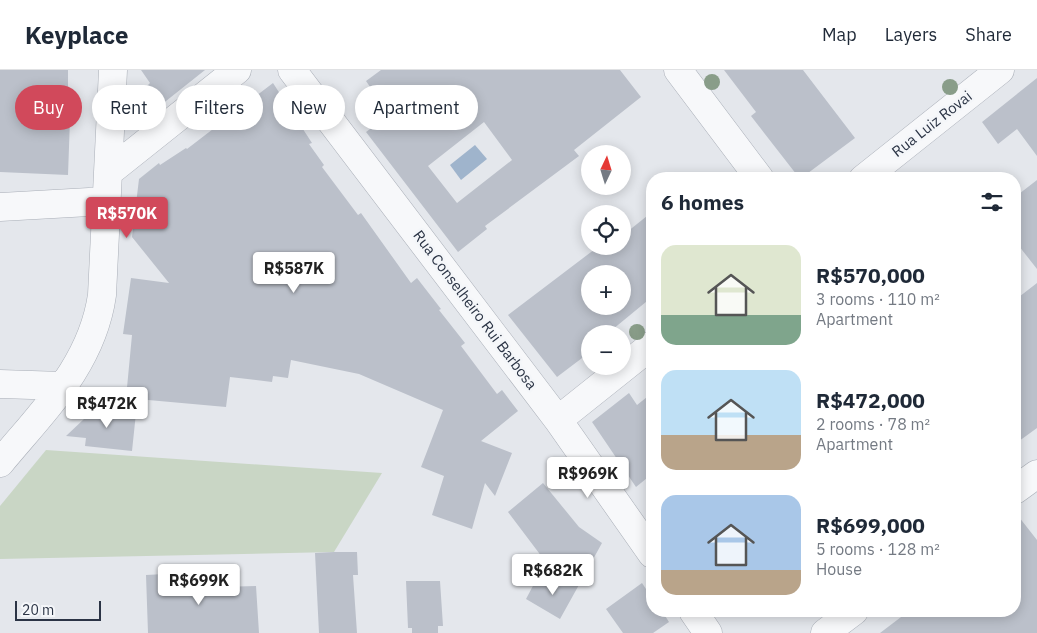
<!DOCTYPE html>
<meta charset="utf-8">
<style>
:root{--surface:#fff;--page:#f2f2f3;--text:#1f2937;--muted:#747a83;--line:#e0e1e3;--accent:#d1495b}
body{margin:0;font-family:"IBM Plex Sans",sans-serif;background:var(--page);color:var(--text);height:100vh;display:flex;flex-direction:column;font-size:19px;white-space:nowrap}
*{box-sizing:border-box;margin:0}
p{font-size:16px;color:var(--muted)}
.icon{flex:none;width:28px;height:28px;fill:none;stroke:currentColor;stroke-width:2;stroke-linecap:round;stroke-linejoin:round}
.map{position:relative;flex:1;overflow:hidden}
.drawer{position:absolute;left:646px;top:102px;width:375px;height:445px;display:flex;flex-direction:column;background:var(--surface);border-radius:20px;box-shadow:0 2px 12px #0003}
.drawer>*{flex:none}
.banner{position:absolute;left:15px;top:15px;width:475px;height:45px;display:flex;gap:10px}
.needle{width:32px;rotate:4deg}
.buttons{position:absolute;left:581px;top:75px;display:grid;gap:10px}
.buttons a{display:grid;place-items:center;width:50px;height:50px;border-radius:50%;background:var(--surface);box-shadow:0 2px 12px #0003;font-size:25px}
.scale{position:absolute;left:15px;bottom:12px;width:86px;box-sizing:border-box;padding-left:5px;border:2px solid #2b3445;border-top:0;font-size:14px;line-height:18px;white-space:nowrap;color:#2b3445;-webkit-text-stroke:4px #f4f6f9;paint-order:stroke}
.price{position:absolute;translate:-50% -42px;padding:0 11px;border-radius:5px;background:#fff;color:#222;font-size:16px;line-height:32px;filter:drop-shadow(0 1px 2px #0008)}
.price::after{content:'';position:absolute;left:50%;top:30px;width:15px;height:11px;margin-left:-8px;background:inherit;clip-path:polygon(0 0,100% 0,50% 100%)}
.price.active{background:var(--accent);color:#fff}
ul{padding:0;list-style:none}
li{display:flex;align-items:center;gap:15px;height:125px;padding:0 15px}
li span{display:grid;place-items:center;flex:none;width:140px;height:100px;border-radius:15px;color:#555}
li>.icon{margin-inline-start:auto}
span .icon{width:60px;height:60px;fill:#fffc;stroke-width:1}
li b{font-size:21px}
h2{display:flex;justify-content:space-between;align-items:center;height:60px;padding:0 15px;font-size:21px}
.tag{padding:0 18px;border-radius:22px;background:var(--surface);box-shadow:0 2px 12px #0003;font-size:18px;line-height:45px}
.tag.active{background:var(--accent);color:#fff}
header{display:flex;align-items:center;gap:30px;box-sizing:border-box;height:70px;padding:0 25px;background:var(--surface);border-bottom:1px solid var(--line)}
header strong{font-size:24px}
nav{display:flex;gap:28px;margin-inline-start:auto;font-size:18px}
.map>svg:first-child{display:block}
</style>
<header>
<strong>Keyplace</strong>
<nav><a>Map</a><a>Layers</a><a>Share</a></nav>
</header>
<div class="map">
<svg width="1037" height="563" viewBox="0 0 1037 563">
<rect width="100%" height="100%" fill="#e4e7ec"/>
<path fill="#c9d6c5" d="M 46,380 L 382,403 L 334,482 L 0,489 L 0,436 Z"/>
<path fill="#9fb4cc" d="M 475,75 L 487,89 L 461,110 L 450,95 Z"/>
<path fill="#bbc0ca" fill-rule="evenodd" d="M 0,0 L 68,0 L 68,49 L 70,49 L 68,105 L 0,102 Z
M 141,0 L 205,0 L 161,35 L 147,16 L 150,13 Z
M 381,0 L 620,0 L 641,27 L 574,80 L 579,86 L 485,156 L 487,159 L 458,182 L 366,62 L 378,53 L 365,36 L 377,27 L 366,11 ZM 484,52 L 512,90 L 457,133 L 428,96 Z
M 724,0 L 803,0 L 855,68 L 800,109 L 751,46 L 756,42 Z
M 1037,8 L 1037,86 L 1017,59 L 998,74 L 982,52 Z
M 273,13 L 312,73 L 309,74 L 324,95 L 322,97 L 358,145 L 361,143 L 411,213 L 417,208 L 441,239 L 439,240 L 465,273 L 461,276 L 497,324 L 502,320 L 518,341 L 481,371 L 512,383 L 495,426 L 485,413 L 472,459 L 432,445 L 444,406 L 421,397 L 443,340 L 359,304 L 291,290 L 288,308 L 273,306 L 272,312 L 230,307 L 226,337 L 126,328 L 132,265 L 123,264 L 131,208 L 169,213 L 132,167 L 139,109 L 159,93 L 160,95 L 186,78 L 187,79 Z
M 1037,110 L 1037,199 L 1015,171 L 1015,127 Z
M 652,142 L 652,227 L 607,264 L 590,264 L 590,282 L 557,307 L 508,245 L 599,176 L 622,176 L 622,166 ZM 590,204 L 622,204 L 622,236 L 590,236 Z
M 1037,213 L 1037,358 L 1015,374 L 1015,230 Z
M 629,323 L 637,335 L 652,323 L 652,404 L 636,417 L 592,352 Z
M 85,338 L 136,343 L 132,381 L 85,376 L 86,368 L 66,366 L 84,349 Z
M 543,413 L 579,457 L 602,473 L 581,511 L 541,498 L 545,491 L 508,442 Z
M 1015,442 L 1037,470 L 1037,563 L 880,563 L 909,541 L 1015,541 Z
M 334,482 L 357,482 L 358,505 L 353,505 L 357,563 L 319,563 L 315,483 Z
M 183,503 L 184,506 L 219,505 L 220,517 L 256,516 L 259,563 L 148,563 L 146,505 Z
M 406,511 L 440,511 L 443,556 L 438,556 L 438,563 L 412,563 L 412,558 L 408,558 Z
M 535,512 L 580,513 L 560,549 L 526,529 Z
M 642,513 L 652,528 L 652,541 L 662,541 L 669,552 L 653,563 L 623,563 L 606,539 Z"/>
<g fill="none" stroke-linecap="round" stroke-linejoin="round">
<g stroke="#a9aeb7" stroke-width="29">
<path id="minor" d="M 292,0 L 558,350 L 652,484
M 678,0 L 760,109
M 109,102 L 237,0
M 863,109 L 1000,0
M 0,137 L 107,131
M 0,314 L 63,316
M 558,350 L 652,275
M 0,393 C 43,341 92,295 102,225 L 113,0
M 1015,420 L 1037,404
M 693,541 L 708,563
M 825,563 L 854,541"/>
</g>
<use href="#minor" stroke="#f7f8fa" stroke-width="28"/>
</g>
<g fill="#899d89">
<circle cx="712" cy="12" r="8"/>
<circle cx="950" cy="17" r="8"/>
<circle cx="637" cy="262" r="8"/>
</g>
<g text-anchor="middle" stroke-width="5" stroke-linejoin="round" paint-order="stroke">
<g font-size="15" fill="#2b3445" stroke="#f4f6f9">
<text transform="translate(932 54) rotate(-38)" y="5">Rua Luiz Rovai</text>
<text transform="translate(475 240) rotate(53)" y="5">Rua Conselheiro Rui Barbosa</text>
</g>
</g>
</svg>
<div class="buttons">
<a><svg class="needle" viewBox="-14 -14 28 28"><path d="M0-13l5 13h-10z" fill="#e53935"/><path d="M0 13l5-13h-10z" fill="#747a83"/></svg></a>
<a><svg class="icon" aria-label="locate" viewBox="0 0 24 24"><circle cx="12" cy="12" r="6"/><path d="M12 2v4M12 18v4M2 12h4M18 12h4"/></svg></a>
<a>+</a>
<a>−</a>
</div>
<div class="scale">20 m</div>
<b class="price active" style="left:127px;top:169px">R$570K</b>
<b class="price" style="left:294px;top:224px">R$587K</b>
<b class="price" style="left:107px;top:359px">R$472K</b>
<b class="price" style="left:588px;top:429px">R$969K</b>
<b class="price" style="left:553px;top:526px">R$682K</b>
<b class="price" style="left:199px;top:536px">R$699K</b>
<div class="banner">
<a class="tag active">Buy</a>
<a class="tag">Rent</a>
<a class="tag">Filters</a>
<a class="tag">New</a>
<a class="tag">Apartment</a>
</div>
<section class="drawer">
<h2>6 homes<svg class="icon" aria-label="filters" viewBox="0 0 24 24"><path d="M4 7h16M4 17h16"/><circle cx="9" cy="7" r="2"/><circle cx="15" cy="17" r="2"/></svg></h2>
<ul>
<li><span style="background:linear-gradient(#dfe7d0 70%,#7fa58c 0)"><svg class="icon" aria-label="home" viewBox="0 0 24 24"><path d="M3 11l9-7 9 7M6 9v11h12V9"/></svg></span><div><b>R$570,000</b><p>3 rooms · 110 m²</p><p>Apartment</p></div></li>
<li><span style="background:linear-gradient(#bfe0f5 65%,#b9a48a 0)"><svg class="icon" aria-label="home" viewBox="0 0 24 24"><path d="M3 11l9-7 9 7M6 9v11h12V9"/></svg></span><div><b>R$472,000</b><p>2 rooms · 78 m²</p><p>Apartment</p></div></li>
<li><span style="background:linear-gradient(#a9c7e8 75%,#b9a48a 0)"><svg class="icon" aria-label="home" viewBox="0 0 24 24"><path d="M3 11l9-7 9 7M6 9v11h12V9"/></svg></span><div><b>R$699,000</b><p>5 rooms · 128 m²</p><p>House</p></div></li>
</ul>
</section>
</div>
